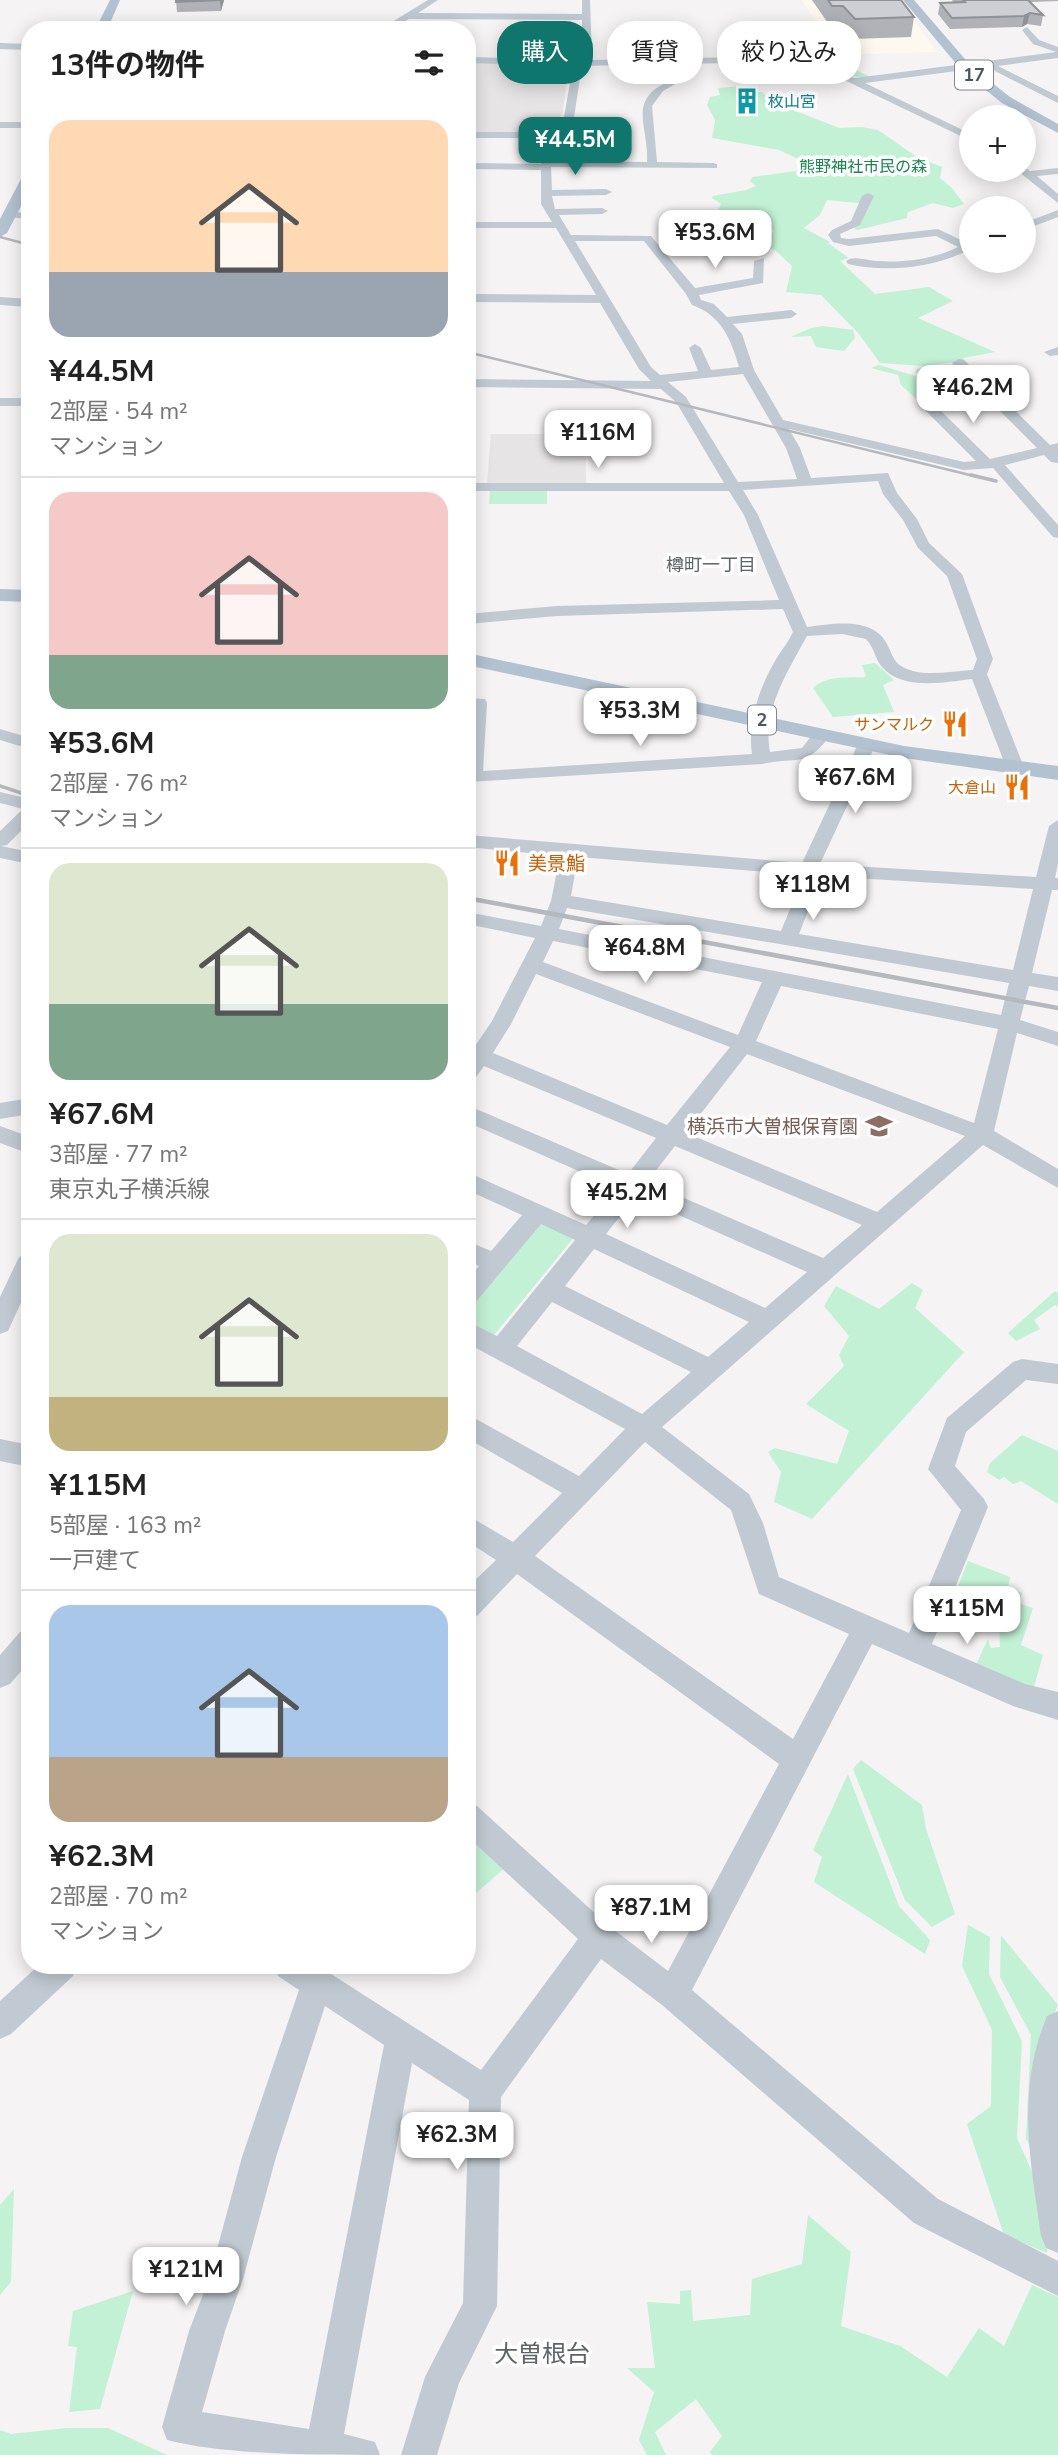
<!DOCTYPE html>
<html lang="ja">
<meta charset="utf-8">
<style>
:root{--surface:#fff;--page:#f6f6f6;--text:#222;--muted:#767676;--line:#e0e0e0;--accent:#0f766e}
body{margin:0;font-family:"Nunito Sans","Noto Sans JP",sans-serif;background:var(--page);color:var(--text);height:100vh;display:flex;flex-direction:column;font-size:26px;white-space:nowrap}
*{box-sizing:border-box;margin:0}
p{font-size:23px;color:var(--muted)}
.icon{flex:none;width:38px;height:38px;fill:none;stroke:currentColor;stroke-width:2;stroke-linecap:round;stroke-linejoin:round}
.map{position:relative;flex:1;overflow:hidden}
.drawer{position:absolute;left:21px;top:21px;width:455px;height:1953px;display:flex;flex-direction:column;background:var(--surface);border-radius:28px;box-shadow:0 4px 18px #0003}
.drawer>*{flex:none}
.hud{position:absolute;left:497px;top:21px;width:455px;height:63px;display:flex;gap:14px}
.buttons{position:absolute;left:959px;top:105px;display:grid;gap:14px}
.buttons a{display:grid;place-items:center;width:77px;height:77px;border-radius:50%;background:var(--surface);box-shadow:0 4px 18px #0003;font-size:35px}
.price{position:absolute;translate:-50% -60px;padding:0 16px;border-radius:14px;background:#fff;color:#222;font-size:23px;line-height:46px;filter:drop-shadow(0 2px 4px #0008)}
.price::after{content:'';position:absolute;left:50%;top:42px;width:21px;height:16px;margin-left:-10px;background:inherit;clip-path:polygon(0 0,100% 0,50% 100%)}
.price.on{background:var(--accent);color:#fff}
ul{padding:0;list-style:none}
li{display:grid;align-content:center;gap:14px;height:371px;padding:0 28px}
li+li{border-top:2px solid var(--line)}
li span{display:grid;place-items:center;height:217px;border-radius:21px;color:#555}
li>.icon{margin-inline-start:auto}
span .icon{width:126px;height:126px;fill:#fffc;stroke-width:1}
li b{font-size:30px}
h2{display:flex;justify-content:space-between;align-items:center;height:84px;padding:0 28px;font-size:30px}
.chip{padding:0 24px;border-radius:28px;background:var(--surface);box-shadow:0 4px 18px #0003;font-size:24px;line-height:63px}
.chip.on{background:var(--accent);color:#fff}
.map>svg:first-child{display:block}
</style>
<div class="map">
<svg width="1058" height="2455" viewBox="0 0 1058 2455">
<rect width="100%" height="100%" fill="#f5f3f3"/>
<path fill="#fdf9ef" d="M 802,0 L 896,0 L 908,11 L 937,52 L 837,55 Z"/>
<path fill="#e6e4e5" d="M 467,62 L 569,65 L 563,111 L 553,132 L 467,133 Z
M 491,434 L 585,434 L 586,484 L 487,483 Z"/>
<path fill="#c3f1d5" d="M 836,57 L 845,62 L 843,64 L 873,78 C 850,79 831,69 808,63 Z
M 742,86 L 749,92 L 762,92 L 773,102 L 839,128 L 862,127 L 878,130 L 917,157 L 942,167 L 940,178 L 952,188 L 964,204 L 953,208 L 933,203 L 908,212 L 907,218 L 857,230 L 854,228 L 861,223 L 868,204 L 827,200 L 820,215 L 804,228 L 830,242 L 828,243 L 849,258 L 840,261 L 875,294 L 929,287 L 953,301 L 918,318 L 995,352 L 963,358 L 965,361 L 923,366 L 880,363 L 859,334 L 821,295 L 786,292 L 792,266 L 775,250 L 757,242 L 761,232 L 771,235 L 774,231 L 770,228 L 769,222 C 752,208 734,221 717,212 L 721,204 L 712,198 L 713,196 L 746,190 L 756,186 L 750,181 L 752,177 L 796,171 L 805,162 L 779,150 L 712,138 L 715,120 L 707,105 L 710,97 L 720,95 L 718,88 Z
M 823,326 L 853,330 L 855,338 L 844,351 L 816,347 L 811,336 L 791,337 L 811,328 Z
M 879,365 L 916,376 L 919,375 L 915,371 L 919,368 L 925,370 L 947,369 C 955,378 956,384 947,393 L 915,398 L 901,385 L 898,375 L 871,368 Z
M 490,490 L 547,490 L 547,504 L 489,504 Z
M 875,663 L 894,680 L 883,685 L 894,712 L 833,717 L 813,688 C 827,675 848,678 866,677 L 862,665 Z
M 539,1219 L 576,1235 L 494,1335 L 467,1322 L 467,1306 Z
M 912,1283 L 923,1290 L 915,1308 L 964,1352 L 812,1519 L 774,1502 L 781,1472 L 768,1452 L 775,1448 L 837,1464 L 849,1431 L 806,1404 L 844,1366 L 839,1355 L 849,1336 L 824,1306 L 836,1286 L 879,1309 Z
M 1055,1291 L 1058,1293 L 1058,1307 L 1055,1305 L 1034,1320 L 1040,1329 L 1016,1341 L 1008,1333 Z
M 1022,1435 L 1058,1451 L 1058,1504 L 1021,1481 L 1013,1484 L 1004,1477 L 999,1480 L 987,1472 L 990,1463 Z
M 968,1561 L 1010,1577 L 1008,1588 L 1022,1593 L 1018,1603 L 1033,1608 L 1021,1645 L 1043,1655 L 1033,1690 L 975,1667 L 988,1639 L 991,1648 L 1000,1647 L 999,1620 L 1005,1614 L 955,1594 Z
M 861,1760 L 922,1805 L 926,1829 L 955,1914 L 932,1927 L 905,1900 L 853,1769 Z
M 848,1774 L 899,1906 L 930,1940 L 925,1954 L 814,1882 L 822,1857 L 813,1850 Z
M 467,1829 L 506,1867 L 467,1901 Z
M 968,1925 L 990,1937 L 989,1974 L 1022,2041 L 1017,2138 L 1049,2210 L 1047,2253 L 1004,2235 L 967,2124 L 991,2106 L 992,2030 L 962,1966 Z
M 1001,1935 L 1058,2005 L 1039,2050 L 1043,2172 L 1026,2139 L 1031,2035 L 1000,1977 Z
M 14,2189 L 11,2282 L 0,2295 L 0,2205 Z
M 808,2215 L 851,2252 L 841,2326 L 900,2346 L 947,2377 L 979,2328 L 1004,2346 L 1032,2285 L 1058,2297 L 1058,2455 L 712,2455 L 710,2452 L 722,2436 L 696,2399 L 655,2432 L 666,2455 L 647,2455 L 639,2440 L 654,2392 L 627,2368 L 655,2368 L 647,2302 L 680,2304 L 680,2291 L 691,2290 L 693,2321 L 750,2315 L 752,2279 L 802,2264 Z
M 133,2291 L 100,2409 L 69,2412 L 77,2347 L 68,2346 L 73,2311 Z
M 67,2428 L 108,2428 L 167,2455 L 0,2455 L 0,2430 L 11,2434 Z"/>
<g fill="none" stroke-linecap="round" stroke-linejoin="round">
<path fill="#c1cad2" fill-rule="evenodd" d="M 428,0 L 438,0 L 418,13 L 582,14 L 582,0 L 590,0 L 592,60 L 785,56 L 799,60 L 841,44 L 844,45 L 844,49 L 809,63 L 855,78 L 1056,52 L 1033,44 L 1022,30 L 1027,27 L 1039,40 L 1058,47 L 1058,58 L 998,66 L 1058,96 L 1058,103 L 987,67 L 865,83 L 971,134 L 971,141 L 836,76 L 785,62 L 676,64 L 679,82 L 663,91 L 652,106 L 657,162 L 713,163 L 717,164 L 717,168 L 551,167 L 552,190 L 606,189 L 612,192 L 606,195 L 552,196 L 555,209 L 602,208 L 608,211 L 602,214 L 559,215 L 571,235 L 651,236 L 695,288 L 753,278 L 754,261 L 764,258 L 763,283 L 699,295 L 701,300 L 714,304 L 727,317 L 791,310 L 797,314 L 791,318 L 733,324 L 742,334 L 754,370 L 783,420 L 964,462 L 976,461 L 924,409 L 931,405 L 985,396 L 952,363 L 959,359 L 964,360 L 1050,445 L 1058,443 L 1058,463 L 1051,462 L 1044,455 L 1005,465 L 1058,525 L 1058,538 L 1053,537 L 993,468 L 964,470 L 789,429 L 800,448 L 811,478 L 888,473 L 897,493 L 917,519 L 929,543 L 962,574 L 993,659 L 987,674 L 1024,767 L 1021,771 L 1009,771 L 1006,767 L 972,679 C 946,682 902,691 882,667 C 875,659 874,647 866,639 L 842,634 L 807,636 C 788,671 762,710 770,752 L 802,748 L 816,730 L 828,730 L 831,734 C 806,769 799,756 762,764 L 467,782 L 470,708 L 467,708 L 467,698 L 485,699 L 487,703 L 483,771 L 752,754 C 747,721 761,683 778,656 C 783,648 789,641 793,632 L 783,609 L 557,616 L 467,624 L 467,614 L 557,606 L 779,600 L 744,515 L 729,491 L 467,491 L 467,483 L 724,483 L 676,402 L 661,389 L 467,387 L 467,379 L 651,381 L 639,369 L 600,303 L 467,302 L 467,294 L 596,295 L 556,228 L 467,228 L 467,222 L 552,222 L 541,204 L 541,170 L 467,169 L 467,163 L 541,164 L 552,138 L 467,138 L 467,132 L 556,132 L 564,117 L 573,66 L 467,63 L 467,57 L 582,60 L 582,20 L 409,19 L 390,30 L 379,30 ZM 667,64 L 669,81 C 626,101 649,125 647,162 L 552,161 L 574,117 L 582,66 ZM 575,241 L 644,241 L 686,294 L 692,305 C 721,315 731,339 739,367 L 711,370 L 701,348 L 695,344 L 689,348 L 698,371 L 660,375 L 651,367 ZM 743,374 L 786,448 L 797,479 L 738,482 L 686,397 L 668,382 ZM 992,403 L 1037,448 L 990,459 L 941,411 ZM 878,481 L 883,494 L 903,520 L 918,548 L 947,576 L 977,659 L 973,670 C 952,671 926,677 907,669 C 894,664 893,656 887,644 C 872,616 833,624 807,627 L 758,515 L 743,490 Z
M 0,43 L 30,44 L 30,50 L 0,49 Z
M 0,122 L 30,122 L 30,128 L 0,128 Z
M 1024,167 L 1030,171 L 1058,168 L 1058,174 L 1037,176 L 1058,194 L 1058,203 L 1019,172 L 1018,170 L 1024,170 Z
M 868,193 L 874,196 L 860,225 L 840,234 L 841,238 L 849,239 L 938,229 L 963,241 L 971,242 L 971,249 C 934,268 888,273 848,264 L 846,261 C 854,255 867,261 877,261 C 904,263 934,259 958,247 L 936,236 L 849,246 L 833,242 L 828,235 L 832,230 L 851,221 L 862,196 Z
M 1058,210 L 1058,217 L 1024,230 L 1024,223 Z
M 10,212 L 30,213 L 30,219 L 6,217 L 6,213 Z
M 0,297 L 30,299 L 30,307 L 0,305 Z
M 1058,347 L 1058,355 L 1050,356 L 1044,352 Z
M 0,398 L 30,398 L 30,406 L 0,406 Z
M 0,729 L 30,738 L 30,749 L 0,740 Z
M 867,739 L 876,744 L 820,864 L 1036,877 L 1049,826 L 1058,820 L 1058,864 L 1055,878 L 1058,878 L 1058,890 L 1052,890 L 1032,973 L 1058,977 L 1058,991 L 1029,986 L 1020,1020 L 1058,1032 L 1058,1046 L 1017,1033 L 994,1131 L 1058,1169 L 1058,1188 L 983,1145 L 662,1427 L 749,1494 L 763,1523 L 779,1577 L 909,1633 L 961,1510 L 928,1469 L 947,1418 L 1013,1362 L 1022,1359 L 1058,1364 L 1058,1384 L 1026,1380 L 966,1432 L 955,1466 L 984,1499 L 988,1507 L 932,1644 L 1025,1684 L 1058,1692 L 1058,1720 L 1013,1706 L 872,1644 L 692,1990 L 938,2199 L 1058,2261 L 1058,2296 L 914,2223 L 662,2005 L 601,1959 L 501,2097 L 497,2306 L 459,2383 L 437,2455 L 401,2455 L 425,2377 L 463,2303 L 469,2100 L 412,2063 L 344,2434 L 375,2442 L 380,2455 C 317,2455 225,2455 167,2440 L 162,2427 L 189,2331 L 209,2279 L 242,2157 L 299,1990 L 278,1976 L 274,1965 L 317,1965 L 481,2070 L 578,1939 L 467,1836 L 467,1801 L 477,1806 L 609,1926 L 668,1971 L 779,1764 L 517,1574 L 477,1616 L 467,1619 L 467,1588 L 496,1560 L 467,1541 L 467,1515 L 513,1542 L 562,1493 L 467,1438 L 467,1414 L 579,1476 L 625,1429 L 467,1343 L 467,1321 L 497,1336 L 575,1240 L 541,1224 L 475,1303 L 467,1305 L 467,1279 L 479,1266 L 467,1260 L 467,1241 L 491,1251 L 522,1215 L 467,1190 L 467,1172 L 586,1225 L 617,1188 L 467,1122 L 467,1105 L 628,1174 L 656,1138 L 484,1066 L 474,1080 L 467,1082 L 467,1058 L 492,1021 L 535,938 L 467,924 L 467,912 L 541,926 L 551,901 L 560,856 L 467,847 L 467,835 L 802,863 L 858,744 ZM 578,857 L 804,875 L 781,931 L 571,896 ZM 822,876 L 1033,889 L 1013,970 L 799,934 ZM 567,908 L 1009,983 L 1001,1015 L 559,929 ZM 553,941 L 762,982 L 738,1035 L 543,962 ZM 536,974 L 730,1047 L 667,1125 L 493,1053 L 511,1024 ZM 781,986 L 998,1029 L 974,1123 L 756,1041 ZM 747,1054 L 965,1136 L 877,1212 L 686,1133 ZM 675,1146 L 862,1225 L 823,1258 L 647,1182 ZM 636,1196 L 807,1272 L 765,1308 L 606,1234 ZM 594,1249 L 749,1322 L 708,1357 L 565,1286 ZM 552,1302 L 691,1372 L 642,1414 L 517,1346 ZM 645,1442 L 731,1510 L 759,1594 L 849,1634 L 793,1739 L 535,1556 ZM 325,2006 L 384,2045 L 309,2429 L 202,2412 L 225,2331 L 243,2279 L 276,2157 Z
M 0,792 L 30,799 L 30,822 L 7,845 L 1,846 L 30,852 L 30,864 L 0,858 L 0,831 L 23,809 L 0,803 Z
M 30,1098 L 30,1114 L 0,1119 L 0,1103 Z
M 0,1126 L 30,1137 L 30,1154 L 0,1143 Z
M 27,1254 L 30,1255 L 30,1283 L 8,1331 L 0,1334 L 0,1297 L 19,1257 Z
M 0,1439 L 30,1445 L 30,1467 L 0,1461 Z
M 30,1628 L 30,1661 L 10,1684 L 0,1688 L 0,1655 L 20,1632 Z
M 39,1965 L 77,1965 L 73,1976 L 11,2034 L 0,2039 L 0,2001 Z
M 1058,2011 L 1058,2253 L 1046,2248 L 1041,2236 C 1030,2158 1016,2091 1047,2016 Z"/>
<path fill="#b3c2d1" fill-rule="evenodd" d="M 110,0 L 120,0 L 107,30 L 95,30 Z
M 903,0 L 914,0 L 971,66 L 1010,97 L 1058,124 L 1058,133 L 1002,103 L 963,72 Z
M 30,171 L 30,189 L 7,233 L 0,237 L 0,219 L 23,175 Z
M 0,589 L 30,590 L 30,602 L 0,601 Z
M 467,653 L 904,746 L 1058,766 L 1058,780 L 904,758 L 467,665 Z"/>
<path stroke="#b5b8bd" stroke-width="2.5" d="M 0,237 L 30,245
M 467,352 L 978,477"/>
<path stroke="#b5b8bd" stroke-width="3.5" d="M 971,475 L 996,481
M 0,786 L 30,796"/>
<path stroke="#b5b8bd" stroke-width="4.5" d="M 467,898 L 1058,1008"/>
</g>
<path fill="#b0b2b7" d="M 176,0 L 224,0 L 221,11 L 177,12 Z
M 812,0 L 901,0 L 914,17 L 911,37 L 852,39 L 841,26 L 830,26 Z
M 952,0 L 1058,0 L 1058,1 L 1029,2 L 1043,15 L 1041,26 L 1027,24 L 1022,27 L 950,29 L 938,14 L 940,3 L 953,2 Z"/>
<path fill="#909195" d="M 220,0 L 224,0 L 221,11 Z
M 1030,13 L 1027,24 L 1022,27 L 1024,16 Z"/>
<path fill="#cdcfd5" stroke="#909195" stroke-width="2" d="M 176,0 L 220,0 L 176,2 Z
M 828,0 L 901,0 L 914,17 L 855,19 L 843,6 L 832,6 Z
M 963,0 L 1028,0 L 1043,15 L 1030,13 L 1024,16 L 952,18 L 940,3 L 965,2 Z"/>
<defs>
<g id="building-bare" transform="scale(2.1)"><path d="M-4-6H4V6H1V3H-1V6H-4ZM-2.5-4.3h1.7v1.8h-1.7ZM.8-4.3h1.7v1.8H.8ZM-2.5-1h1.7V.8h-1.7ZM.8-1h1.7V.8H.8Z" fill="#0f9aa8" stroke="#fff" stroke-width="2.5" paint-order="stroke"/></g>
<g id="restaurant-bare" transform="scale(2.1)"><path d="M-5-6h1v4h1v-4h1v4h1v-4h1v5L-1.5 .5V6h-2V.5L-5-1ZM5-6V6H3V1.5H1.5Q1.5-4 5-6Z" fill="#e8710a" stroke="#fff" stroke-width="2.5" paint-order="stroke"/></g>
<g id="school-bare" transform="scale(2.1)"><path d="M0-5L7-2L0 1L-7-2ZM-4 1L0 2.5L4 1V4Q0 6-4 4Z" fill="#8d6e63" stroke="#fff" stroke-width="2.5" paint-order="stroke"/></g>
</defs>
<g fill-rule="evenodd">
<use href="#building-bare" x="747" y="101"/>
<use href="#restaurant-bare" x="955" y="724"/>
<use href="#restaurant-bare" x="1017" y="787"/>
<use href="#restaurant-bare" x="507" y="863"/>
<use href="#school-bare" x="879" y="1126"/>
</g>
<g text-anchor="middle" stroke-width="7" stroke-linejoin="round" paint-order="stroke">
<g font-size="16" fill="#0d838f" stroke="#fff" text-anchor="start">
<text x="768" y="107">枚山宮</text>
</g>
<g font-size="16" fill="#17864f" stroke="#fff">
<text x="863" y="172">熊野神社市民の森</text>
</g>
<g font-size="16" fill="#c56008" stroke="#fff" text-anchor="end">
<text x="934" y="730">サンマルク</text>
<text x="996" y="793">大倉山</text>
</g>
<g fill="#fff" stroke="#808990" stroke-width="2">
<rect x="955" y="60.5" width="38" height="29" rx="5"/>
<rect x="748" y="705.5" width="28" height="29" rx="5"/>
</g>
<g font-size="18" font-weight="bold" fill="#4a5661">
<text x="974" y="81">17</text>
<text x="762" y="726">2</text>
</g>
<g font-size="18" fill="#5f6368" stroke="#fff">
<text x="711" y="571">樽町一丁目</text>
</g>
<g font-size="19" fill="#c56008" stroke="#fff" text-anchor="start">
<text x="528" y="870">美景鮨</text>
</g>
<g font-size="19" fill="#785e54" stroke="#fff" text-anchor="end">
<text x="858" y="1133">横浜市大曽根保育園</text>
</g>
<g font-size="24" fill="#5f6368" stroke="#fff">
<text x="542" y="2362">大曽根台</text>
</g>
</g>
</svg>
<div class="buttons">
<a>+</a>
<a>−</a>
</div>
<b class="price on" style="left:575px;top:177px">¥44.5M</b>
<b class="price" style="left:715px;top:270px">¥53.6M</b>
<b class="price" style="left:973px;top:425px">¥46.2M</b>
<b class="price" style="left:598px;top:470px">¥116M</b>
<b class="price" style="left:640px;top:748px">¥53.3M</b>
<b class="price" style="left:855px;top:815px">¥67.6M</b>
<b class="price" style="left:813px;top:922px">¥118M</b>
<b class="price" style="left:645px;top:985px">¥64.8M</b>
<b class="price" style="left:627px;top:1230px">¥45.2M</b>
<b class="price" style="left:967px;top:1646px">¥115M</b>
<b class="price" style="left:651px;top:1945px">¥87.1M</b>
<b class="price" style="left:457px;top:2172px">¥62.3M</b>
<b class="price" style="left:186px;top:2307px">¥121M</b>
<div class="hud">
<a class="chip on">購入</a>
<a class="chip">賃貸</a>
<a class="chip">絞り込み</a>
</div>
<section class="drawer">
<h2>13件の物件<svg class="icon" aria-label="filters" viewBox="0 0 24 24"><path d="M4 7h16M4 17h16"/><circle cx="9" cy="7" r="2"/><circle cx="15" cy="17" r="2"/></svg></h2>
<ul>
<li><span style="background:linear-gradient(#ffd9b3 70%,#9aa5b1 0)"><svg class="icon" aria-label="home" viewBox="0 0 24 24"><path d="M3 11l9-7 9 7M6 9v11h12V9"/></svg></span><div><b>¥44.5M</b><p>2部屋 · 54 m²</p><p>マンション</p></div></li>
<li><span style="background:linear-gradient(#f6c9c9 75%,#7fa58c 0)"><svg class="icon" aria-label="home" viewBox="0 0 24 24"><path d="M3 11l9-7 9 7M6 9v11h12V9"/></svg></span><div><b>¥53.6M</b><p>2部屋 · 76 m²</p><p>マンション</p></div></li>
<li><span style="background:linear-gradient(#dfe7d0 65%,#7fa58c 0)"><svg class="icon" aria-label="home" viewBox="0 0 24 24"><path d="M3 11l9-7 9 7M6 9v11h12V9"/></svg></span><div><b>¥67.6M</b><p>3部屋 · 77 m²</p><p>東京丸子横浜線</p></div></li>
<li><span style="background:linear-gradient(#dfe7d0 75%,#c2b280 0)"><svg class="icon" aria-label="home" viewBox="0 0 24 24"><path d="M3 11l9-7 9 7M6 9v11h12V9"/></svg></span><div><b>¥115M</b><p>5部屋 · 163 m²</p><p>一戸建て</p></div></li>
<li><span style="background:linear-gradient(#a9c7e8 70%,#b9a48a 0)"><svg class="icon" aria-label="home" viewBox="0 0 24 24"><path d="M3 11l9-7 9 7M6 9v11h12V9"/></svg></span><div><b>¥62.3M</b><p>2部屋 · 70 m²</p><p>マンション</p></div></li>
</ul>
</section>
</div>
